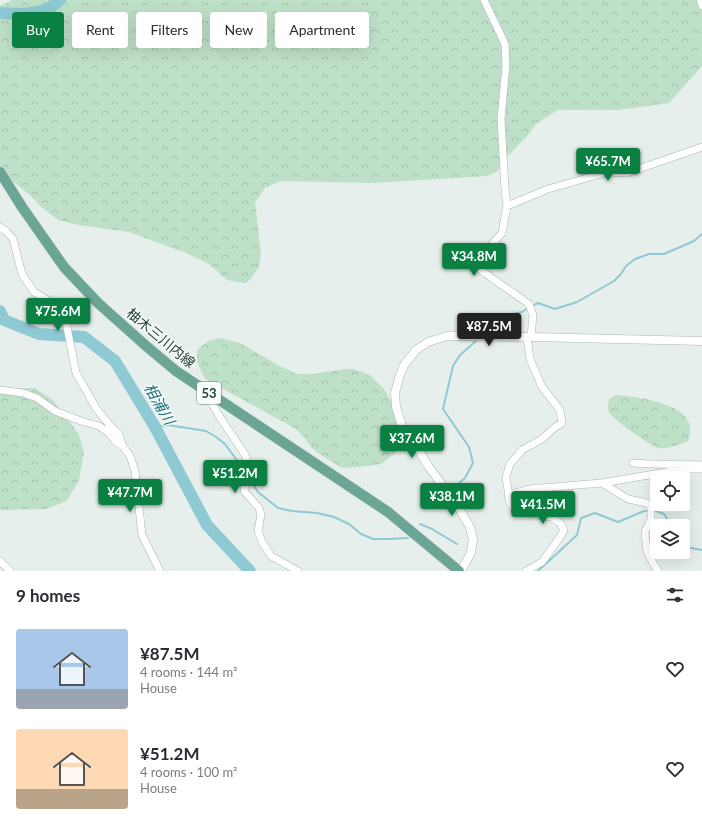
<!DOCTYPE html>
<meta charset="utf-8">
<style>
:root{--surface:#fff;--page:#f2f2f3;--text:#2b2b33;--muted:#7c7c81;--accent:#0b8043}
body{margin:0;font-family:Lato,"Noto Sans JP",sans-serif;background:var(--page);color:var(--text);height:100vh;display:flex;flex-direction:column;font-size:15px;white-space:nowrap}
*{box-sizing:border-box;margin:0}
p{font-size:13px;color:var(--muted)}
.icon{flex:none;width:22px;height:22px;fill:none;stroke:currentColor;stroke-width:2;stroke-linecap:round;stroke-linejoin:round}
.map{position:relative;height:571px;overflow:hidden}
.panel{display:flex;flex-direction:column;background:var(--surface);flex:1}
.panel>*{flex:none}
.hud{position:absolute;left:12px;top:12px;width:400px;height:36px;display:flex;gap:8px}
.buttons{position:absolute;left:650px;top:471px;display:grid;gap:8px}
.buttons a{display:grid;place-items:center;width:40px;height:40px;border-radius:4px;background:var(--surface);box-shadow:0 4px 16px #0002;font-size:20px}
.price{position:absolute;translate:-50% -34px;padding:0 9px;border-radius:4px;background:var(--accent);color:#fff;font-size:13px;line-height:26px;filter:drop-shadow(0 1px 2px #0008)}
.price::after{content:'';position:absolute;left:50%;top:24px;width:12px;height:9px;margin-left:-6px;background:inherit;clip-path:polygon(0 0,100% 0,50% 100%)}
.price.current{background:#222;color:#fff}
ul{padding:0;list-style:none}
li{display:flex;align-items:center;gap:12px;height:100px;padding:0 16px}
li span{display:grid;place-items:center;flex:none;width:112px;height:80px;border-radius:4px;color:#555}
li>.icon{margin-inline-start:auto}
span .icon{width:48px;height:48px;fill:#fffc;stroke-width:1}
li b{font-size:17px}
h2{display:flex;justify-content:space-between;align-items:center;height:48px;padding:0 16px;font-size:17px}
.pill{padding:0 14px;border-radius:4px;background:var(--surface);box-shadow:0 4px 16px #0002;font-size:14px;line-height:36px}
.pill.current{background:var(--accent);color:#fff}
.map>svg:first-child{display:block}
</style>
<div class="map">
<svg width="702" height="571" viewBox="0 0 702 571">
<defs>
<pattern id="forest-crowns" width="20" height="18" patternUnits="userSpaceOnUse"><rect width="20" height="18" fill="#bfe0c8"/><path d="M2 6a3 3 0 1 1 6 0M12 15a3 3 0 1 1 6 0" fill="none" stroke="#a4c1ad"/></pattern>
</defs>
<rect width="100%" height="100%" fill="#e6efeb"/>
<path fill="url(#forest-crowns)" d="M 12,0 L 702,0 L 702,66 L 669,103 L 618,110 L 558,110 L 536,124 L 528,135 L 509,155 L 497,172 L 487,176 L 374,183 L 281,181 L 265,188 L 255,202 L 261,253 L 259,267 L 249,281 L 244,283 L 227,280 L 209,264 L 186,253 L 129,232 L 78,225 L 58,220 L 40,206 L 31,196 L 0,171 L 0,6 Z
M 221,338 L 240,343 L 280,366 L 297,374 L 313,374 L 344,369 L 354,369 L 370,375 L 383,388 L 394,405 L 400,426 L 400,440 L 395,453 L 381,464 L 359,467 L 342,468 L 318,453 L 312,448 L 303,436 L 296,429 L 205,379 L 197,362 L 197,352 L 199,348 L 210,340 Z
M 34,388 L 53,400 L 78,433 L 84,452 L 79,480 L 67,501 L 46,509 L 0,510 L 0,389 Z
M 616,395 C 634,396 683,403 689,423 C 691,429 690,435 688,441 C 681,444 665,450 658,448 C 652,447 612,418 610,414 C 607,409 608,405 609,399 Z"/>
<g fill="none" stroke-linecap="round" stroke-linejoin="round">
<path stroke="#8ec9d4" stroke-width="2" d="M 532,306 L 538,303 L 555,309 L 577,302 L 614,281 L 621,274 L 626,266 L 635,259 L 649,254 L 664,254 L 694,241 L 702,234
M 483,334 L 501,317 L 522,312 L 528,308
M 155,427 L 168,425 L 206,431 L 216,437 L 225,444 L 244,470
M 248,477 L 258,492 L 278,508 L 292,511 L 317,513 L 334,517 L 349,524 L 361,534 L 373,539 L 389,539 L 408,538
M 452,489 L 465,478 L 473,463 L 469,447 L 443,409 L 453,366 L 460,355 L 477,340
M 420,524 L 432,529 L 457,544
M 683,543 L 686,547 L 702,550
M 538,571 L 577,535 L 581,518 L 595,513 L 618,522 L 644,511 L 656,511 L 664,514 L 669,521 L 671,526"/>
<path stroke="#8ec9d4" stroke-width="12" d="M 0,13 C 16,14 32,15 47,9 C 52,7 56,3 60,0
M 0,311 L 4,320 L 39,334 L 84,337 L 115,361 L 155,427 L 207,525 L 250,571"/>
<g stroke="#a8b8b2" stroke-width="8">
<path id="minor" d="M 484,0 L 505,44 L 506,65 L 501,119 L 505,189 L 507,206 L 502,233 L 483,254 L 478,262 L 479,269 L 529,304 L 533,315 L 531,337
M 700,0 L 702,6
M 507,206 L 548,189 L 608,172 L 627,173 L 702,147
M 0,227 L 6,231 L 13,239 L 22,274 L 34,292 L 61,308 L 65,317 L 76,373 L 96,408 L 111,427 L 119,434 L 122,445 L 130,456 L 135,471 L 142,535 L 160,571
M 0,390 L 23,393 L 37,398 L 55,411 L 81,421 L 99,426 L 109,433 L 116,442 L 122,445
M 204,391 L 223,422 L 246,456 L 247,466 L 244,491 L 259,508 L 261,514 L 258,531 L 262,542 L 271,556 L 298,571
M 633,463 C 656,465 679,464 702,465
M 602,483 L 628,499 L 647,503 L 651,507 L 651,519 L 645,532 L 647,551 L 654,565 L 658,571
M 508,495 L 529,489 L 602,483 L 684,469 L 702,469
M 0,561 L 10,571
M 526,571 L 542,562 L 560,537 L 564,530 L 560,523 L 551,517 L 516,511 L 510,504 L 506,477 L 510,464 L 522,450 L 542,439 L 554,428 L 562,423 L 560,410 L 542,387 L 530,359 L 527,337"/>
</g>
<g stroke="#a8b8b2" stroke-width="9">
<path id="tertiary" d="M 461,571 L 471,553 L 473,539 L 470,527 L 457,505 L 429,467 L 412,440 L 402,426 L 396,407 L 395,393 L 399,378 L 404,365 L 416,350 L 428,342 L 447,336 L 531,337 L 702,341"/>
</g>
<g stroke="#c2cac8" stroke-width="11">
<path id="primary" d="M 0,172 L 22,207 L 64,267 L 98,303 L 145,345 L 176,371 L 388,512 L 459,571"/>
</g>
<use href="#minor" stroke="#fff" stroke-width="7"/>
<use href="#tertiary" stroke="#fff" stroke-width="8"/>
<use href="#primary" stroke="#6aa596" stroke-width="10"/>
</g>
<g text-anchor="middle" stroke-width="3" stroke-linejoin="round" paint-order="stroke">
<rect fill="#f7fbf9" stroke="#637a73" stroke-width="1" x="197" y="382" width="24" height="22" rx="3"/>
<g font-size="13" font-weight="bold" fill="#24423a">
<text x="209" y="398">53</text>
</g>
<g font-size="14" fill="#24423a" stroke="#f7fbf9">
<text transform="translate(161 338) rotate(40)" y="5">柚木三川内線</text>
</g>
<g font-size="15" font-style="italic" fill="#1c6f80" stroke="#f7fbf9">
<text transform="translate(159 404) rotate(60)" y="5">相浦川</text>
</g>
</g>
</svg>
<div class="buttons">
<a><svg class="icon" aria-label="locate" viewBox="0 0 24 24"><circle cx="12" cy="12" r="6"/><path d="M12 2v4M12 18v4M2 12h4M18 12h4"/></svg></a>
<a><svg class="icon" aria-label="layers" viewBox="0 0 24 24"><path d="M12 4l9 5-9 5-9-5zM3 14l9 5 9-5"/></svg></a>
</div>
<b class="price" style="left:608px;top:182px">¥65.7M</b>
<b class="price" style="left:474px;top:277px">¥34.8M</b>
<b class="price" style="left:58px;top:332px">¥75.6M</b>
<b class="price current" style="left:489px;top:347px">¥87.5M</b>
<b class="price" style="left:412px;top:459px">¥37.6M</b>
<b class="price" style="left:235px;top:494px">¥51.2M</b>
<b class="price" style="left:130px;top:513px">¥47.7M</b>
<b class="price" style="left:452px;top:517px">¥38.1M</b>
<b class="price" style="left:543px;top:525px">¥41.5M</b>
<div class="hud">
<a class="pill current">Buy</a>
<a class="pill">Rent</a>
<a class="pill">Filters</a>
<a class="pill">New</a>
<a class="pill">Apartment</a>
</div>
</div>
<section class="panel">
<h2>9 homes<svg class="icon" aria-label="filters" viewBox="0 0 24 24"><path d="M4 7h16M4 17h16"/><circle cx="9" cy="7" r="2"/><circle cx="15" cy="17" r="2"/></svg></h2>
<ul>
<li><span style="background:linear-gradient(#a9c7e8 75%,#9aa5b1 0)"><svg class="icon" aria-label="home" viewBox="0 0 24 24"><path d="M3 11l9-7 9 7M6 9v11h12V9"/></svg></span><div><b>¥87.5M</b><p>4 rooms · 144 m²</p><p>House</p></div><svg class="icon" aria-label="heart" viewBox="0 0 24 24"><path d="M12 20l-8-8c-3-5 5-10 8-4 3-6 11-1 8 4z"/></svg></li>
<li><span style="background:linear-gradient(#ffd9b3 75%,#b9a48a 0)"><svg class="icon" aria-label="home" viewBox="0 0 24 24"><path d="M3 11l9-7 9 7M6 9v11h12V9"/></svg></span><div><b>¥51.2M</b><p>4 rooms · 100 m²</p><p>House</p></div><svg class="icon" aria-label="heart" viewBox="0 0 24 24"><path d="M12 20l-8-8c-3-5 5-10 8-4 3-6 11-1 8 4z"/></svg></li>
</ul>
</section>
